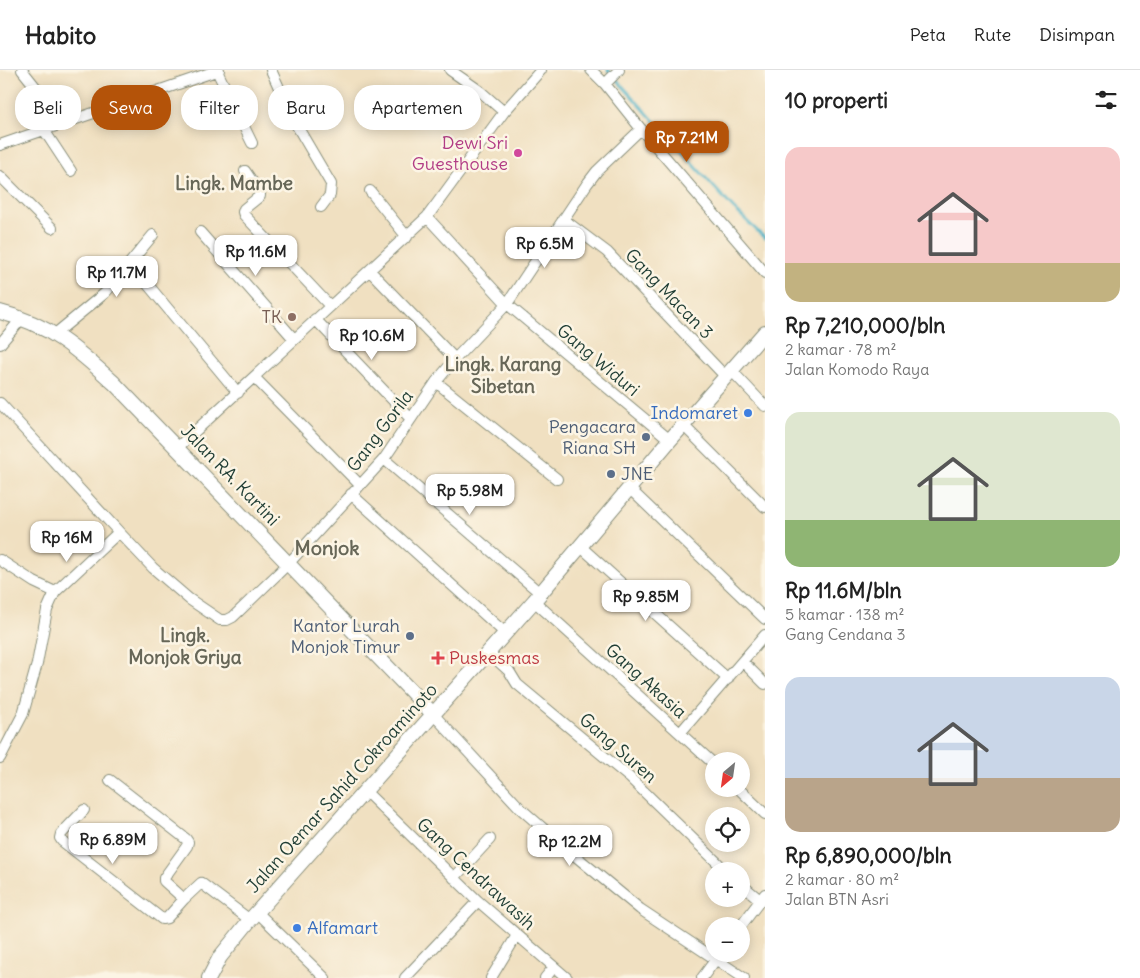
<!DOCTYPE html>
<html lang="id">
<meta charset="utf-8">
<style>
:root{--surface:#fff;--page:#f6f6f6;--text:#222;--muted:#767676;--line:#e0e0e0;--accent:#b45309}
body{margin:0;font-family:Delius,sans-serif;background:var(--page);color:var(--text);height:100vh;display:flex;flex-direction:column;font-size:19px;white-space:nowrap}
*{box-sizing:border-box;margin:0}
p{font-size:16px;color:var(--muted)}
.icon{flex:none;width:28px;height:28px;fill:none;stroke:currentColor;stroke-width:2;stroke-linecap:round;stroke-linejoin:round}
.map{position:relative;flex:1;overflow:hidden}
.sheet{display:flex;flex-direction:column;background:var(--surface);width:375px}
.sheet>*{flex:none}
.hud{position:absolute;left:15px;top:15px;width:475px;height:45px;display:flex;gap:10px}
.needle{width:32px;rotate:209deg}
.buttons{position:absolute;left:705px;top:682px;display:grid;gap:10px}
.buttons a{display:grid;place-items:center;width:45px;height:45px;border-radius:50%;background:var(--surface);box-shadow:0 2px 12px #0003;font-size:25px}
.price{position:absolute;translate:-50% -42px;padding:0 11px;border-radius:10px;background:#fff;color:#222;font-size:16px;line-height:32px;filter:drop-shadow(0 1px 2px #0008)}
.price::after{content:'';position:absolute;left:50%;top:30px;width:15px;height:11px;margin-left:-8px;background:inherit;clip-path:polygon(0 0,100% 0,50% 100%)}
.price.on{background:var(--accent);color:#fff}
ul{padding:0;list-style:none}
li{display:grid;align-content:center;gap:10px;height:265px;padding:0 20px}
li span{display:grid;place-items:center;height:155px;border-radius:15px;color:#555}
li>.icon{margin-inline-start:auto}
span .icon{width:90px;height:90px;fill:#fffc;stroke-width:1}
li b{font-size:21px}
h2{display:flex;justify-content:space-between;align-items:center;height:60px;padding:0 20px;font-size:21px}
.pill{padding:0 18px;border-radius:20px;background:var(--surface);box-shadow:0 2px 12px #0003;font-size:18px;line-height:45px}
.pill.on{background:var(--accent);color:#fff}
header{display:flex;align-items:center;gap:30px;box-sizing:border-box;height:70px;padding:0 25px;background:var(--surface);border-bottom:1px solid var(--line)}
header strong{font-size:24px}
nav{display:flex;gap:28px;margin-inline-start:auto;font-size:18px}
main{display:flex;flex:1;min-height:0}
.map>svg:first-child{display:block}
</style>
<header>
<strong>Habito</strong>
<nav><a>Peta</a><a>Rute</a><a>Disimpan</a></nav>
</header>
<main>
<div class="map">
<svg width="765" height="908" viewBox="0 0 765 908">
<rect width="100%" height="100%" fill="#fcf5e5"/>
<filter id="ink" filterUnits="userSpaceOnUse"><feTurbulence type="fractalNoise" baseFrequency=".02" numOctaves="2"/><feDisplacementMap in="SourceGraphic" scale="10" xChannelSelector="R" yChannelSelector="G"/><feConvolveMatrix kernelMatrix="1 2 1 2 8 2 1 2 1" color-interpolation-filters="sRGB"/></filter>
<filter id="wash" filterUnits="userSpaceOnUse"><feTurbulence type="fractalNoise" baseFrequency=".0096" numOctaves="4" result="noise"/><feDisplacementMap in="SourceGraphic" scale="20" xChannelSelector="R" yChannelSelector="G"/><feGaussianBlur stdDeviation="1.12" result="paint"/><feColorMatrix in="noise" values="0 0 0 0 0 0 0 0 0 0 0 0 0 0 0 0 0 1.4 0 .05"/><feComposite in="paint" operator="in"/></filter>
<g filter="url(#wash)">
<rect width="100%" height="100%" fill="#f0e0c1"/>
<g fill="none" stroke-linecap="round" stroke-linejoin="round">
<path stroke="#45aec4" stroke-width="3" d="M 608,0 L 733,138 L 765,168"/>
</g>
</g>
<g filter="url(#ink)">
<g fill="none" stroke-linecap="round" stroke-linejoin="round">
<g stroke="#888e7a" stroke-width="12">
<path id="street" d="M 22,0 L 65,54
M 271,0 L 294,51 L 331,114 L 330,125 L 321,137
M 450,0 L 480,21 L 504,42
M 591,0 L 605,14 L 641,59 L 765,203
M 217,1 L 252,73
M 605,14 L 619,0
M 44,60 L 71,101
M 0,75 L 219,0
M 245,101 L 260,123 L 260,126 L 244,139 L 243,142 L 244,145 L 330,236
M 0,106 L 52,158
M 370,121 L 407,167
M 427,147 L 507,234 L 670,370
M 563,149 L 607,182 L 725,306
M 200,162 L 294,269
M 370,201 L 455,289
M 144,210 L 238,323
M 315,249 L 411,349
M 55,264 L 105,223 L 153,165
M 0,274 L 22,248
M 731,300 L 765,336
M 254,307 L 360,415
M 436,312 L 557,409
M 0,333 L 119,462 L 55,522 L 47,540 L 37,594 L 23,644 L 0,688
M 683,355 L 765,437
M 177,378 L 427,147 L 504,42 L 541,0
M 384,389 L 540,523
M 629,418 L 765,549
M 351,424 L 505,563
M 119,462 L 153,498 L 189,529 L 220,550 L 227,550 L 233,547 L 289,493 L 384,389 L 436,312 L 455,289 L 507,234 L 587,114 L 597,101 L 641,59
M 580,476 L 728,609
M 0,490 L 34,512 L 55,522
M 534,531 L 714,694
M 488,582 L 509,601 L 517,614 L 630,708 L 726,801
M 743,592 L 765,614
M 433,644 L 521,739 L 562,775 L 640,839 L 744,908
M 680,663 L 765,565
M 110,710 L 186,769 L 188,772 L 187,776 L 164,808 L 164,811 L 184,829
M 739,719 L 765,744
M 365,721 L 478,831 L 567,908
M 84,740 L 61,764 L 60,768 L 62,771 L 162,849 L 167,848 L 184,829 L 201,813 L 250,850
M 454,808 L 490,769
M 741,814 L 760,830
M 257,842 L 325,908
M 741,856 L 765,824
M 405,908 L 478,831
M 491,908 L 517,865
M 545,908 L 554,897
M 702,908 L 719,885"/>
</g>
<g stroke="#888e7a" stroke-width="16">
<path id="secondary" d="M 0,242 C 49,254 78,280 114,313 L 433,644
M 209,908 L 220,887 L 250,850 L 534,531 L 670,370 L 765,262"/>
</g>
<use href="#street" stroke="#fff" stroke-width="10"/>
<use href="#secondary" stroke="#fff" stroke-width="14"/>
</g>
</g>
<circle fill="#d1479c" stroke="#fcf5e5" stroke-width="2" cx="518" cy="83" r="5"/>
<circle fill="#8d6e63" stroke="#fcf5e5" stroke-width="2" cx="292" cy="247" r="5"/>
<g fill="#3f7fe0" stroke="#fcf5e5" stroke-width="2">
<circle cx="748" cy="343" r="5"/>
<circle cx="297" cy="858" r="5"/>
</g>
<g fill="#5c6f8a" stroke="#fcf5e5" stroke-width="2">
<circle cx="646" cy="367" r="5"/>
<circle cx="611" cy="404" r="5"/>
<circle cx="410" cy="566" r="5"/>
</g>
<path fill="#e0444e" stroke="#fcf5e5" stroke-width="2" d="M435.5 580.5h5v5h5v5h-5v5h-5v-5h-5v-5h5z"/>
<g text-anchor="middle" stroke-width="5" stroke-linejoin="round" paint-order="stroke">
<g font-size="18" fill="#b23c85" stroke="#fcf5e5" text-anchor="end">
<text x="508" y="79">Dewi Sri<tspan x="508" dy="21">Guesthouse</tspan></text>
</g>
<g font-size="18" fill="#1f3d34" stroke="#fcf5e5">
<text transform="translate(669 224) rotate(46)" y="6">Gang Macan 3</text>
<text transform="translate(598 290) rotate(40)" y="6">Gang Widuri</text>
<text transform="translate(380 361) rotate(-53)" y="6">Gang Gorila</text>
<text transform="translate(230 405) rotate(46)" y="6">Jalan RA. Kartini</text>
<text transform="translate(646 611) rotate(42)" y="6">Gang Akasia</text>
<text transform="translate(618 678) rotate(41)" y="6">Gang Suren</text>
<text transform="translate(342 718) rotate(-48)" y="6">Jalan Oemar Sahid Cokroaminoto</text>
<text transform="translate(476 804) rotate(43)" y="6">Gang Cendrawasih</text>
</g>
<g font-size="18" fill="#785e54" stroke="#fcf5e5" text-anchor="end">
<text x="282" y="253">TK</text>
</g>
<g font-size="18" fill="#366cbe" stroke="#fcf5e5" text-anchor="end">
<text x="738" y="349">Indomaret</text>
<text x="307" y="864" text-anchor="start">Alfamart</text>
</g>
<g font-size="18" fill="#4e5e75" stroke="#fcf5e5" text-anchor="end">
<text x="636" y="363">Pengacara<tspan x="636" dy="21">Riana SH</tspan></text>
<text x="621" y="410" text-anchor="start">JNE</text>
<text x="400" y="562">Kantor Lurah<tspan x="400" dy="21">Monjok Timur</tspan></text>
</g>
<g font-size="18" fill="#be3a42" stroke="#fcf5e5" text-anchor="start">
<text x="449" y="594">Puskesmas</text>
</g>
<g font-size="19" font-weight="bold" fill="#676758" stroke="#fcf5e5">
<text x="234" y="120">Lingk. Mambe</text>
<text x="503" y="301">Lingk. Karang<tspan x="503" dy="22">Sibetan</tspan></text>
<text x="185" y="572">Lingk.<tspan x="185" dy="22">Monjok Griya</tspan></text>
</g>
<g font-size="20" font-weight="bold" fill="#676758" stroke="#fcf5e5">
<text x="327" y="485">Monjok</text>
</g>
</g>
</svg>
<div class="buttons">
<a><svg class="needle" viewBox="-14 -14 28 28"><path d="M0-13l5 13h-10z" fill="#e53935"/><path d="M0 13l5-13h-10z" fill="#767676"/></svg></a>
<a><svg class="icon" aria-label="locate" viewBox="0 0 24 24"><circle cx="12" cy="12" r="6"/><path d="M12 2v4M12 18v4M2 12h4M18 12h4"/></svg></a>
<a>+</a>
<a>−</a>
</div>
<b class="price on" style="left:687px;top:93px">Rp 7.21M</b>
<b class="price" style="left:545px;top:199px">Rp 6.5M</b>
<b class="price" style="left:256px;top:207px">Rp 11.6M</b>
<b class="price" style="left:117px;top:228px">Rp 11.7M</b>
<b class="price" style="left:372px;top:291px">Rp 10.6M</b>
<b class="price" style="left:470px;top:446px">Rp 5.98M</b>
<b class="price" style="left:67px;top:493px">Rp 16M</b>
<b class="price" style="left:646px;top:552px">Rp 9.85M</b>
<b class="price" style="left:113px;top:795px">Rp 6.89M</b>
<b class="price" style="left:570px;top:797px">Rp 12.2M</b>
<div class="hud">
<a class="pill">Beli</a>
<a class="pill on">Sewa</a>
<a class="pill">Filter</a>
<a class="pill">Baru</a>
<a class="pill">Apartemen</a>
</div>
</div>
<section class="sheet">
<h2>10 properti<svg class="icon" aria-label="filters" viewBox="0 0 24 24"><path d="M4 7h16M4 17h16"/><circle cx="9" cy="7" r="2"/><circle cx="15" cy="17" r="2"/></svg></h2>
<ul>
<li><span style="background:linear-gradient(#f6c9c9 75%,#c2b280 0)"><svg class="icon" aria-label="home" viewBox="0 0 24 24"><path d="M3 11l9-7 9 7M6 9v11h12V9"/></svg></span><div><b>Rp 7,210,000/bln</b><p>2 kamar · 78 m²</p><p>Jalan Komodo Raya</p></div></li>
<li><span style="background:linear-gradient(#dfe7d0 70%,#8fb573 0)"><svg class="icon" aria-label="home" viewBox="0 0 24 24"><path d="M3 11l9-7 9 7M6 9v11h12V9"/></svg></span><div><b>Rp 11.6M/bln</b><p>5 kamar · 138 m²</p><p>Gang Cendana 3</p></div></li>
<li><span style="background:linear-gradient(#c9d6e8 65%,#b9a48a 0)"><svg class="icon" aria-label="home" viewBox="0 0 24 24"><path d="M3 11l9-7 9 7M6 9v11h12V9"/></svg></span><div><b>Rp 6,890,000/bln</b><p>2 kamar · 80 m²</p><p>Jalan BTN Asri</p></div></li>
</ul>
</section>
</main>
